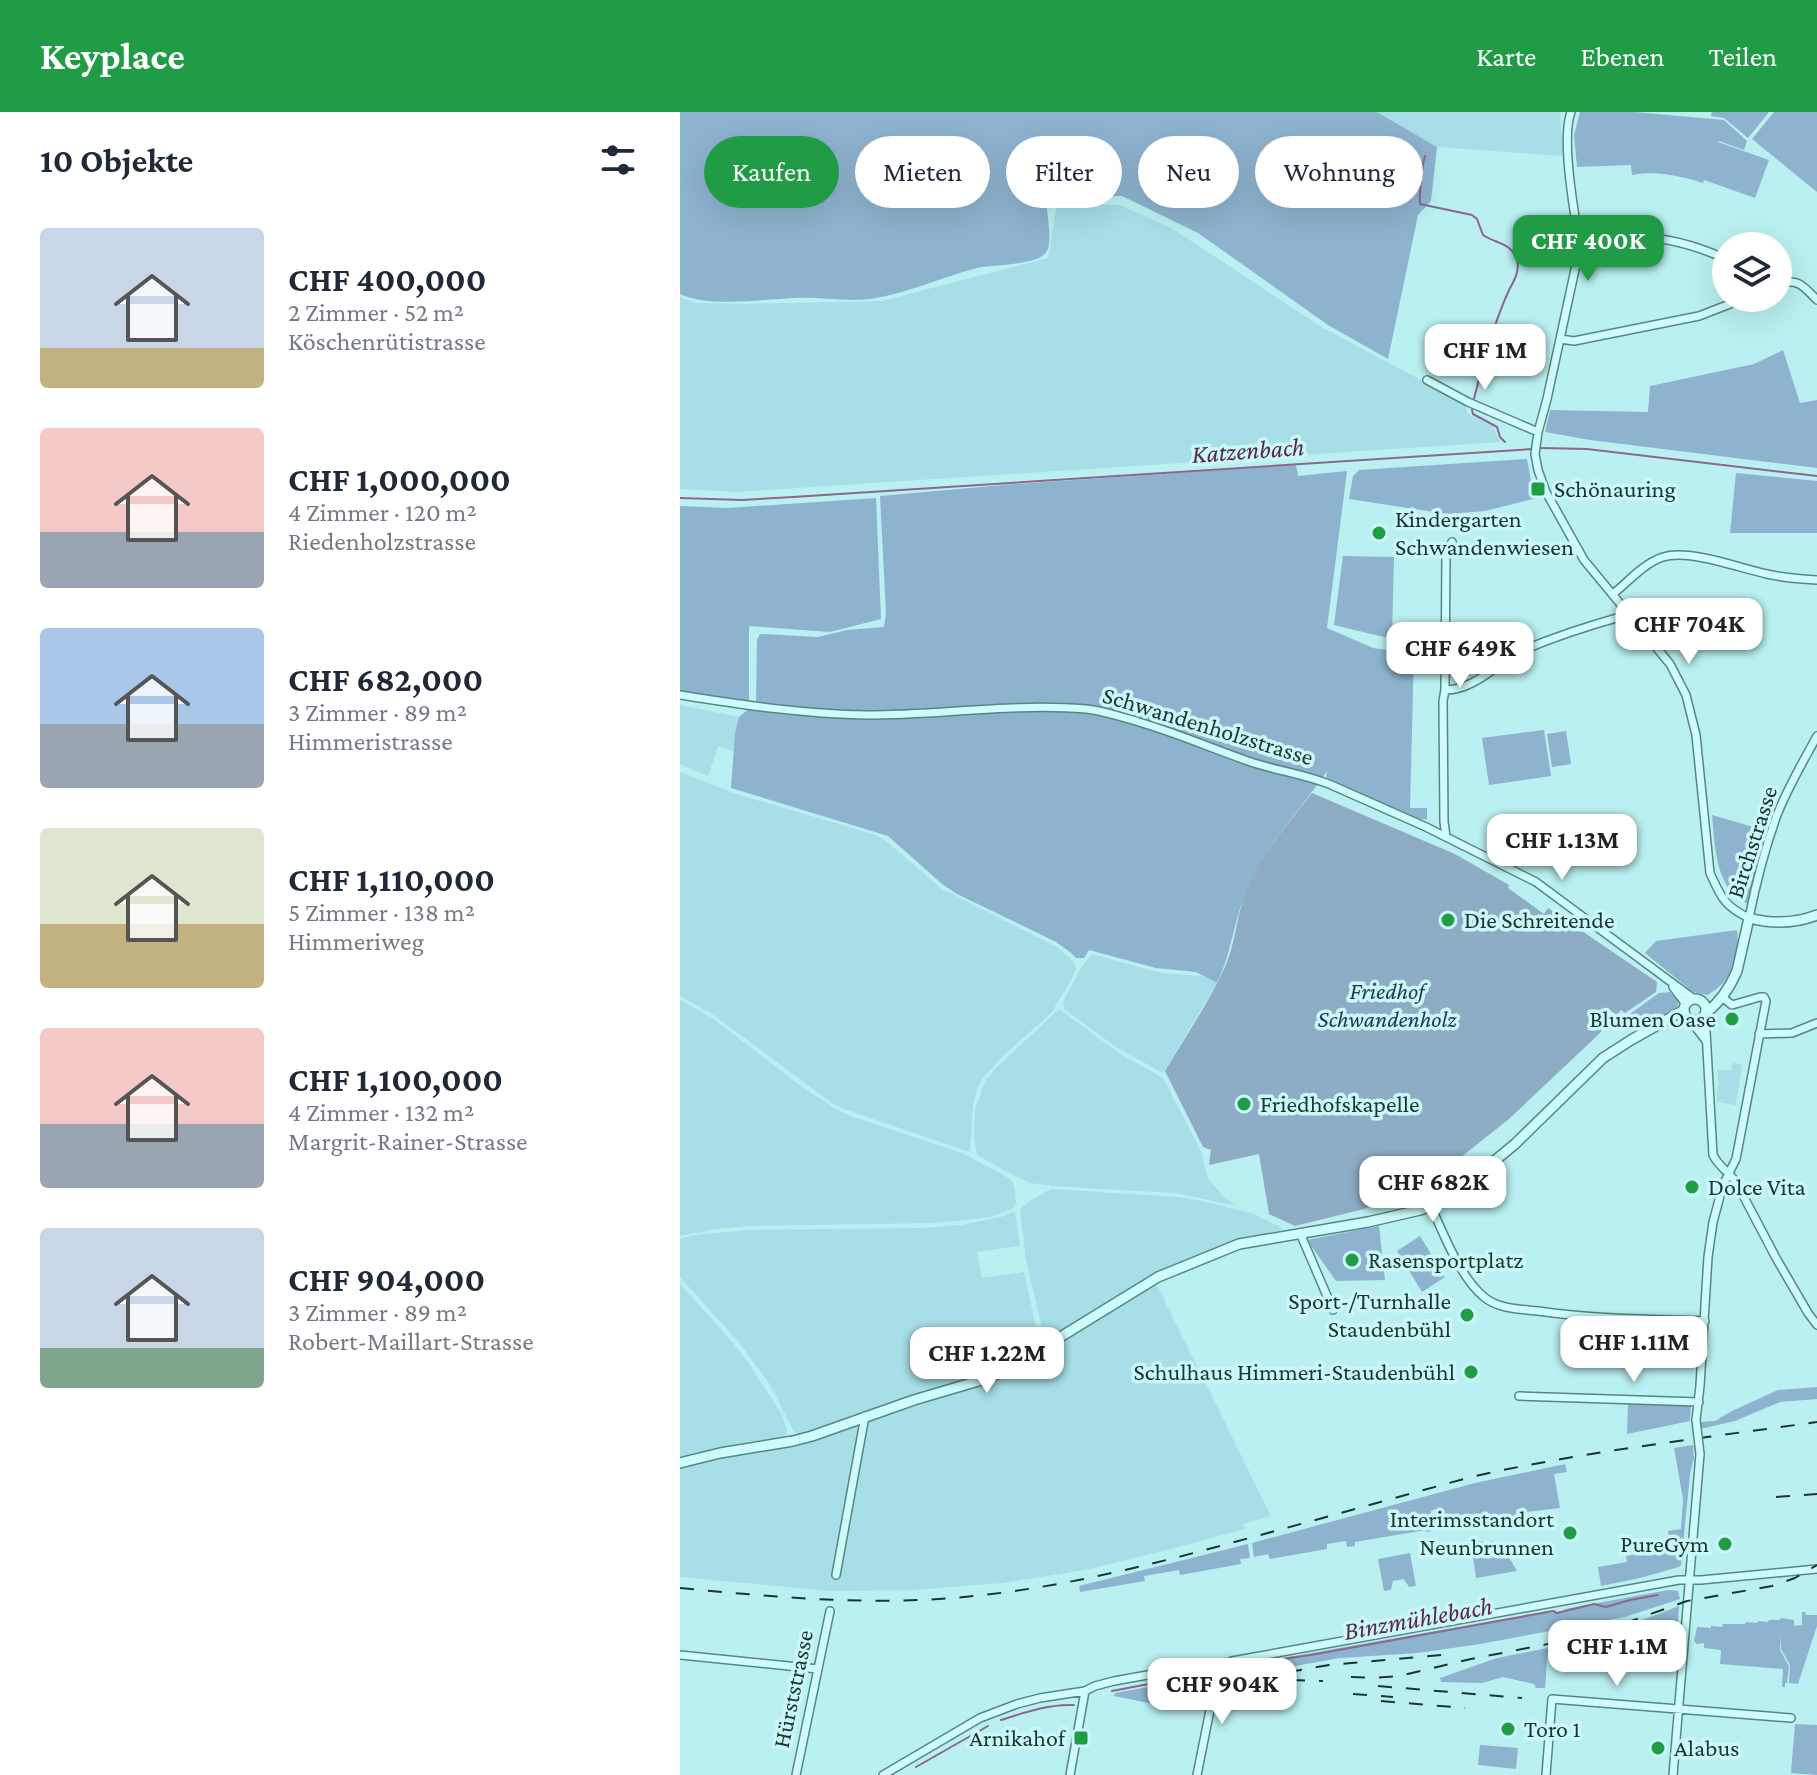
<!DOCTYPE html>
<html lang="de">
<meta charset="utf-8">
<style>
:root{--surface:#fff;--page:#f6f6f7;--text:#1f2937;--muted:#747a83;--accent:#1f9c45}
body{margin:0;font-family:"Crimson Pro",serif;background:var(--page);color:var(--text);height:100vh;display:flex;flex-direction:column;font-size:30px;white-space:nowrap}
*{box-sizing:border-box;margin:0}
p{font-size:26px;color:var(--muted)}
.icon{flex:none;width:44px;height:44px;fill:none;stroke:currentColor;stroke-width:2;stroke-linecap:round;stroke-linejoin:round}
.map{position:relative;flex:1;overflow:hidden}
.side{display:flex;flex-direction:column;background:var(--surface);width:680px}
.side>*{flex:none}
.guide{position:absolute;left:24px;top:24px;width:760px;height:72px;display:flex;gap:16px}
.buttons{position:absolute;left:1032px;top:120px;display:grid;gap:16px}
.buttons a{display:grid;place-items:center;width:80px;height:80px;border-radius:50%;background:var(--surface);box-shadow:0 8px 32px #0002;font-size:40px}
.price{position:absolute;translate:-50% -68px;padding:0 18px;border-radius:16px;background:#fff;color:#222;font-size:26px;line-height:52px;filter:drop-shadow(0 2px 4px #0008)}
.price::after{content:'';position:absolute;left:50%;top:48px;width:24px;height:18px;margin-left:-12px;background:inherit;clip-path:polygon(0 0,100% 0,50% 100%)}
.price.active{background:var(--accent);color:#fff}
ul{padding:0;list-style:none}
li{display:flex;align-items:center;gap:24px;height:200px;padding:0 40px}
li span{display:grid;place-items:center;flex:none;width:224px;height:160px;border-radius:8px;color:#555}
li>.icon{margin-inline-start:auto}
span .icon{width:96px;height:96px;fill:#fffc;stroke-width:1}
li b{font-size:34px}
h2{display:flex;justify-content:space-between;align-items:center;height:96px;padding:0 40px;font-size:34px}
.tag{padding:0 28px;border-radius:36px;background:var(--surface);box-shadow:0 8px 32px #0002;font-size:28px;line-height:72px}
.tag.active{background:var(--accent);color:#fff}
header{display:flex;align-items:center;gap:48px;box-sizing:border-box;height:112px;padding:0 40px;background:var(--accent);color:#fff}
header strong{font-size:38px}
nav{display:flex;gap:44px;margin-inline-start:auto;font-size:28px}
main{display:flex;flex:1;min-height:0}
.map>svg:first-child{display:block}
</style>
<header>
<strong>Keyplace</strong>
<nav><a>Karte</a><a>Ebenen</a><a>Teilen</a></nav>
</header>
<main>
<section class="side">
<h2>10 Objekte<svg class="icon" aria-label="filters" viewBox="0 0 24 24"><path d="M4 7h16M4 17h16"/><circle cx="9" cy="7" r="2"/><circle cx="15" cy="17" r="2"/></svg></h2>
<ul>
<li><span style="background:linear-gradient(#c9d6e8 75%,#c2b280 0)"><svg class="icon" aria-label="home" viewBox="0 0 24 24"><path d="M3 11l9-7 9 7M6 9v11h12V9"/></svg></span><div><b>CHF 400,000</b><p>2 Zimmer · 52 m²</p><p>Köschenrütistrasse</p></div></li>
<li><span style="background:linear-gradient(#f6c9c9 65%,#9aa5b1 0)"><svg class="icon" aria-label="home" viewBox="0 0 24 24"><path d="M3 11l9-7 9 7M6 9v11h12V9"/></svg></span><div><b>CHF 1,000,000</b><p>4 Zimmer · 120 m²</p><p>Riedenholzstrasse</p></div></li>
<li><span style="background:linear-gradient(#a9c7e8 60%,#9aa5b1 0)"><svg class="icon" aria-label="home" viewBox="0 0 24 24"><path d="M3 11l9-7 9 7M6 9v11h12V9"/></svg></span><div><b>CHF 682,000</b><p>3 Zimmer · 89 m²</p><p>Himmeristrasse</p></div></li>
<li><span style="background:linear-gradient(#dfe7d0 60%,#c2b280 0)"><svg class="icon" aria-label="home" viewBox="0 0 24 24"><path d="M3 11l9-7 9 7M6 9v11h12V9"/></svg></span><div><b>CHF 1,110,000</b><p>5 Zimmer · 138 m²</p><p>Himmeriweg</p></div></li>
<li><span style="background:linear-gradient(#f6c9c9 60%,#9aa5b1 0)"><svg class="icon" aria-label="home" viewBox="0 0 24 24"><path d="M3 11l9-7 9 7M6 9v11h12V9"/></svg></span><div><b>CHF 1,100,000</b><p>4 Zimmer · 132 m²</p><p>Margrit-Rainer-Strasse</p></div></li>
<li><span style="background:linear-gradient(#c9d6e8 75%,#7fa58c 0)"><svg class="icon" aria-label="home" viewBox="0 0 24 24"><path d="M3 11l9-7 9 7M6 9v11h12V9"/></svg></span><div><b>CHF 904,000</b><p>3 Zimmer · 89 m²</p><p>Robert-Maillart-Strasse</p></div></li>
</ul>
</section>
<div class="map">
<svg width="1137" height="1663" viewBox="0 0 1137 1663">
<rect width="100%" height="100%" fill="#baf0f1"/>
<path fill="#a7dee7" d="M 697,0 L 880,0 L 883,44 L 757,35 Z
M 377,91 L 440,93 L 493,117 L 643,216 L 786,292 L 787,301 L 813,315 L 820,330 L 57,380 L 0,377 L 0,185 L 15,191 L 64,192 L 202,189 L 368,146 Z
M 0,593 L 59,605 L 55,621 L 54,640 L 38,634 L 28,664 L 0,652 Z
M 0,660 L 56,682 L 193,722 L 205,728 L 262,777 L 377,835 L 394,850 L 396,857 L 392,866 L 372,900 L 322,945 L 303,966 L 297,977 L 293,992 L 290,1040 L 164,997 L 152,991 L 32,902 L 0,884 Z
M 412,842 L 481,861 L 522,864 L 537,871 L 483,961 L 436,935 L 384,897 L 383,890 L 402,854 Z
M 0,888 L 35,908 L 122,975 L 154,996 L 170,1004 L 282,1041 L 327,1065 L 332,1069 L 335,1077 L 336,1092 L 334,1096 L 311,1105 L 255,1111 L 69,1114 L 36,1117 L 0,1124 Z
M 379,897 L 439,941 L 483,966 L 522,1041 L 525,1057 L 529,1068 L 544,1085 L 558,1094 L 495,1081 L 372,1074 L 351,1071 L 339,1066 L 297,1043 L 294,1026 L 295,998 L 305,969 L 315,957 Z
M 1053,950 L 1062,953 L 1056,993 L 1037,990 L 1037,975 L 1039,974 L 1037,957 L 1051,959 Z
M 372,1077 L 497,1085 L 522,1089 L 571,1101 L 604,1117 L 559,1130 L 511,1149 L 368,1228 L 365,1228 L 346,1148 L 340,1097 L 353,1087 Z
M 335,1099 L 340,1134 L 297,1140 L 302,1166 L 344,1160 L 360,1234 L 310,1264 L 133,1320 L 117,1322 L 113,1318 L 89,1271 L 58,1229 L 0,1165 L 0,1127 L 14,1123 L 68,1118 L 244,1116 L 282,1113 L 321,1105 Z
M 476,1171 L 591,1404 L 563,1412 L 564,1417 L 495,1436 L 405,1458 L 322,1471 L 234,1478 L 151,1479 L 0,1465 L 0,1357 L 41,1345 L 118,1334 L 314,1268 Z
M 0,1172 L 54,1232 L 71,1255 L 102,1303 L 107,1319 L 105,1325 L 0,1349 Z"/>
<path fill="#8eb3cf" d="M 0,0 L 697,0 L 757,35 L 751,89 L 738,103 L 708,247 L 648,213 L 518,121 L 442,84 L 366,84 C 366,99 373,127 367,139 C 359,154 313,152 297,156 C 261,165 227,182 190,187 C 166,190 140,185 116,186 C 83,187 30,196 0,182 Z
M 900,0 L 955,0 L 1044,8 L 1067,29 L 1064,38 L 1039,29 L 1038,30 L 1089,48 L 1075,86 L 1024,68 L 1023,71 C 1002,64 974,58 952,63 L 951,53 L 897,55 L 894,23 Z
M 1032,0 L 1089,0 L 1068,26 L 1044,6 L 1031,4 Z
M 1094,0 L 1137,0 L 1137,80 L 1072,27 Z
M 1103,238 L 1120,291 L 1137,288 L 1137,356 L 910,328 L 865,320 L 870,298 L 968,300 L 970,274 L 1074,252 Z
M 847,347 L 851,369 L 857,386 L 805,399 L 767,402 L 669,387 L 673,364 L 679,358 Z
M 616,353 L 618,364 L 667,359 L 647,516 L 693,536 L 734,542 L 730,696 L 747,696 L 747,707 L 735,708 L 646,665 L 647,659 C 619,700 583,736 565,783 C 553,812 551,843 537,871 L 516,860 L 476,856 L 409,838 L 404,846 L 396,846 L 390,840 L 376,830 L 277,782 L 262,772 L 208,724 L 51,676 L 55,621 L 59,605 L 76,591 L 77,528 L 80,522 L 138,525 L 167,518 L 204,515 L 206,501 L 200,384 L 335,372 Z
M 1056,361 L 1137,369 L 1137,421 L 1050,421 Z
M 196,386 L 201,507 L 150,520 L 69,514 L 69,589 L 0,579 L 0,394 L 47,396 Z
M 663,444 L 714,445 L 712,527 L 654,513 Z
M 864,618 L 871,664 L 809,673 L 802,626 Z
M 886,619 L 891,652 L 872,655 L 867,622 Z
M 1032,703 L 1087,719 L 1076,754 L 1068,792 C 1035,778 1035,734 1032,703 Z
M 1057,818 C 1061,842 1051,872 1027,883 L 1013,880 L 965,841 L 976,829 Z
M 990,880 L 999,889 L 997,895 L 962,914 L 943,907 L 979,881 Z
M 699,1114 L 705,1168 L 656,1169 L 627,1128 Z
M 740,1124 L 765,1165 L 742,1180 L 717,1139 Z
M 1137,1275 L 1137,1287 L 1100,1290 L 1055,1309 L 1020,1317 L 1019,1310 L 1035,1309 L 1052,1299 L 1098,1278 Z
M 948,1290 L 1011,1293 L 1010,1309 L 947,1322 Z
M 1013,1333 L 1014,1346 L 1010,1362 L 1001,1453 L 999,1455 L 960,1466 L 921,1474 L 918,1455 L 947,1450 L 946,1444 L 991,1436 L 988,1419 L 1001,1417 L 1003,1387 L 994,1336 Z
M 885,1352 L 887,1360 L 874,1362 L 880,1396 L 846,1400 L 846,1402 L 767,1414 L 766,1416 L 759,1418 L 755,1397 L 751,1399 L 754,1418 L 747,1420 L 746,1418 L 675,1430 L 675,1434 L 667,1435 L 666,1429 L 647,1432 L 647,1437 L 590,1447 L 588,1442 L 574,1445 L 572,1431 L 795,1371 Z
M 799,1429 L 804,1430 L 806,1437 L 810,1436 L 809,1430 L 814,1429 L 818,1444 L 827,1442 L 837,1459 L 796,1466 L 791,1431 Z
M 568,1432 L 570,1446 L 560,1447 L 561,1452 L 500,1463 L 499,1458 L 464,1464 L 465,1469 L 400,1480 L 399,1474 Z
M 730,1441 L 736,1474 L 729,1475 L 724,1467 L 713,1469 L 711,1478 L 704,1479 L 698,1447 Z
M 988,1478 L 998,1479 L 1000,1487 L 945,1505 L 800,1532 L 738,1541 L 660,1546 L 548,1566 L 547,1564 L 562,1554 L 575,1551 L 851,1502 L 882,1500 L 885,1497 Z
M 999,1494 L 996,1539 L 918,1533 L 918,1525 Z
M 1122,1500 L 1125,1500 L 1126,1503 L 1137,1503 L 1137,1514 L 1118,1572 L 1109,1571 L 1110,1553 L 1101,1537 L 1101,1522 L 1100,1538 L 1109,1554 L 1107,1571 L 1105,1571 L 1105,1575 L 1102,1575 L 1103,1557 L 1040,1552 L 1041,1538 L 1024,1536 L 1024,1531 L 1017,1532 L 1014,1529 L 1017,1515 L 1031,1516 L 1031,1514 L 1042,1515 L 1043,1512 L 1065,1512 L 1066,1510 L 1077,1511 L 1078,1509 L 1088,1510 L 1089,1508 L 1100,1508 L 1101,1506 L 1114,1508 L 1114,1514 L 1122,1513 Z
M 868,1536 L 865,1576 L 856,1576 L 854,1572 L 823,1565 L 802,1571 L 761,1570 L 760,1566 L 817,1546 Z
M 495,1570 L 491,1591 L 480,1590 L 479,1593 L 434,1584 L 435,1581 Z
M 1115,1612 L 1137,1613 L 1137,1663 L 1111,1661 Z
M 800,1633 L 838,1636 L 836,1657 L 798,1653 Z"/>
<path fill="#8eacc3" d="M 632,681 L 775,742 L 829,773 L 828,776 L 864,802 L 868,796 L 977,870 L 976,880 L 945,901 L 941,898 L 937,903 L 927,896 L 917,914 L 922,918 L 919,922 L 829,1007 L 776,1049 L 744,1068 L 738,1076 L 684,1097 L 615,1114 L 589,1102 L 579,1042 L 529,1053 L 531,1038 L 523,1035 L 485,959 C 505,925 528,892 544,857 C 555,834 556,808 564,785 C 578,746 607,713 632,681 Z"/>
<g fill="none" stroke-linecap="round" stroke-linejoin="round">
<path stroke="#8f668c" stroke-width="2" d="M 745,44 C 742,53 739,82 740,92 L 792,103 L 797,107 L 803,123 C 816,132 831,130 837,148 C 840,159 834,169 829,178 C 813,213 803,250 794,287
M 792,298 L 793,302 L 817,315 L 820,325 L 825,330
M 860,336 L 907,337 L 1137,364
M 0,386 L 62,388 L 113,385 L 853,337
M 552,1560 C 578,1552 603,1546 631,1543 L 873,1499 L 877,1501 L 914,1492 L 926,1495 L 950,1488 L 978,1483
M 432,1579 L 511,1564
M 321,1608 C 346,1600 368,1592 394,1593
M 236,1655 L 308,1614"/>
<g stroke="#538980" stroke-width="10">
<path id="minor" d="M 891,0 C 881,27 894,99 899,129 L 899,139 L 867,287 L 858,320 L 855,342 L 858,358 L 866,380 L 904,448 L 990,552 L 1006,583 L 1016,623 L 1030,761 C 1041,785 1044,794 1069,806 C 1076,771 1085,736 1097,703 C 1108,675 1123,650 1137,624
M 899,129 C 914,128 928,126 943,125 C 979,123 1013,132 1046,147
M 1098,172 C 1119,166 1123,174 1137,188
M 880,227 L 894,229 L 1019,204 L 1050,192 L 1060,186
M 747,268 L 788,290 L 858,320
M 933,482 C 948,470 964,451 983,445 C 1010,437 1059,456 1087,462 C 1104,466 1120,467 1137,468
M 765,578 C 796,578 819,549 846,537 C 877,524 908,514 940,505 L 948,500
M 0,583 C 62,593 124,602 187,603 C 260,603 333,591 406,597 C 424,599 442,605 459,610 C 496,621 531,636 568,649 C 594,658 622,662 649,672 L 746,715 L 856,770 L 1014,887
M 766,724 L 764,710 L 763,589 L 765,578 L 766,440 L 772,430
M 993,875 L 1006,892
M 1022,907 L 1026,919 L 1033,1043 C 1038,1054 1049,1060 1056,1070 L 1096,1146 L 1128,1201 L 1137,1213
M 1011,909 L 1026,929
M 1079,922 L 1112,921 L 1137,911
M 751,1095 C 765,1124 779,1164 804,1185 C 818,1197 840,1197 858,1199 C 913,1207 969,1207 1025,1209
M 620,1121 L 653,1198
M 839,1284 L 1019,1290
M 1016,1308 L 1020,1274 L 1028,1145 L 1033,1110 L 1043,1073 L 1056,1047 L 1086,889 L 1084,885 L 1080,885 L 1052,893 L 1042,885
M 156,1463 L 185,1304
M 0,1543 L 138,1557
M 538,1558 L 552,1549 L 999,1468 L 1021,1468 L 1137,1457
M 116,1663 L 150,1499
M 203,1663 L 300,1606 L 337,1592 L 360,1586 L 405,1579 L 415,1574 L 434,1569 L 512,1555 L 538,1558
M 390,1663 L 405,1579
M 517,1663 L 538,1558
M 866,1663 L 872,1587 L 1111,1606
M 993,1663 L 1020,1342"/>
</g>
<g stroke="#538980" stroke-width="12">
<path id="tertiary" d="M1004 898a11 11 0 1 1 22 0a11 11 0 1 1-22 0Z
M 1027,900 C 1041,889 1050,875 1057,859 L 1069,806 C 1092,812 1114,812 1137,803
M 0,1351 L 40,1341 L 113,1329 L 132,1324 L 234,1288 L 305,1267 L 330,1256 L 478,1165 L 559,1132 L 688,1110 L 740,1098 L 760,1091 L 778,1079 L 835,1032 L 923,946 L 951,928 L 1004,898"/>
</g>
<use href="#minor" stroke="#cefbfb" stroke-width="7"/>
<use href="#tertiary" stroke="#cefbfb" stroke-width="9"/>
<path stroke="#1a3630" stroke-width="2" stroke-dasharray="14 14" stroke-linecap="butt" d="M 1096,1385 L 1137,1382
M 0,1476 C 95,1485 188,1494 284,1485 C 383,1476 478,1451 573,1425 C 647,1405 721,1384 795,1364 C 908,1339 1023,1326 1137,1310
M 671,1565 L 694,1566 L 719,1564 L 791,1547 L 909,1524 L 1007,1489 L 1092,1474 L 1115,1466 L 1137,1453
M 611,1568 L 643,1569
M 553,1570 L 649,1553 L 773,1542
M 698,1574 L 842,1586
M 673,1582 L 713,1585
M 701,1589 L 785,1596"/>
<g stroke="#538980" stroke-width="10" stroke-linecap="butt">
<path id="minor-bridge" d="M 1016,1308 L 1020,1342"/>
</g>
<use href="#minor-bridge" stroke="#cefbfb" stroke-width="7"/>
</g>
<g fill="#1f9c45" stroke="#caf7f8" stroke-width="3">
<rect x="850" y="369" width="16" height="16" rx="4"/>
<circle cx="699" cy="421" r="8"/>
<circle cx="768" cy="808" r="8"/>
<circle cx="1052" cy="907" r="8"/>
<circle cx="564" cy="992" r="8"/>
<circle cx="1012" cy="1075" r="8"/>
<circle cx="672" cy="1148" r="8"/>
<circle cx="787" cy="1203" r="8"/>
<circle cx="791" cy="1260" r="8"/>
<circle cx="890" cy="1421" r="8"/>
<circle cx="1045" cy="1432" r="8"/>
<circle cx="828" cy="1617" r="8"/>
<rect x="393" y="1618" width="16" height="16" rx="4"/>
<circle cx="978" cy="1636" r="8"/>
</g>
<g text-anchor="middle" stroke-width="7" stroke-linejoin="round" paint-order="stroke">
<g font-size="24" fill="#1a3630" stroke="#caf7f8" text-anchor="start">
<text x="874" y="385">Schönauring</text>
<text x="715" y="415">Kindergarten<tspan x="715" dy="28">Schwandenwiesen</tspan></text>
<text x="784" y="816">Die Schreitende</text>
<text x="1036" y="915" text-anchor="end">Blumen Oase</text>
<text x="580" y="1000">Friedhofskapelle</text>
<text x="1028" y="1083">Dolce Vita</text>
<text x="688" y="1156">Rasensportplatz</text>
<text x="771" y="1197" text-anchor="end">Sport-/Turnhalle<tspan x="771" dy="28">Staudenbühl</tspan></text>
<text x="775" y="1268" text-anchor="end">Schulhaus Himmeri-Staudenbühl</text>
<text x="874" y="1415" text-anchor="end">Interimsstandort<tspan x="874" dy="28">Neunbrunnen</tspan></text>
<text x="1029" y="1440" text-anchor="end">PureGym</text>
<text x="844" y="1625">Toro 1</text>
<text x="385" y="1634" text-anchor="end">Arnikahof</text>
<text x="994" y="1644">Alabus</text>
</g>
<g font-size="24" fill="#1a3630" stroke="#caf7f8">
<text transform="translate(528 614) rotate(17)" y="8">Schwandenholzstrasse</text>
<text transform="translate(1072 730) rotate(-72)" y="8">Birchstrasse</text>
<text transform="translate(113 1577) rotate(-78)" y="8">Hürststrasse</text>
</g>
<g font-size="24" font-style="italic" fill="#1f3654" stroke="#caf7f8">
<text x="707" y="887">Friedhof<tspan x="707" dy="28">Schwandenholz</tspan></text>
</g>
<g font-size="26" font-style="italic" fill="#58274c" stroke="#caf7f8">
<text transform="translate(568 338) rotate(-4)" y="9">Katzenbach</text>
<text transform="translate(738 1506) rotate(-10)" y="9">Binzmühlebach</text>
</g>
</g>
</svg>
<div class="buttons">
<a><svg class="icon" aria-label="layers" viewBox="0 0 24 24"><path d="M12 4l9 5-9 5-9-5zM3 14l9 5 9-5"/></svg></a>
</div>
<b class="price active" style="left:908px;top:171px">CHF 400K</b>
<b class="price" style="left:805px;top:280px">CHF 1M</b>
<b class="price" style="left:1009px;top:554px">CHF 704K</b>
<b class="price" style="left:780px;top:578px">CHF 649K</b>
<b class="price" style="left:882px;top:770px">CHF 1.13M</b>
<b class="price" style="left:753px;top:1112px">CHF 682K</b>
<b class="price" style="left:954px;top:1272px">CHF 1.11M</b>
<b class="price" style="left:307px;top:1283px">CHF 1.22M</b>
<b class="price" style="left:937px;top:1576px">CHF 1.1M</b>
<b class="price" style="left:542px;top:1614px">CHF 904K</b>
<div class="guide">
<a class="tag active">Kaufen</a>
<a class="tag">Mieten</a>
<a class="tag">Filter</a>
<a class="tag">Neu</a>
<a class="tag">Wohnung</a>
</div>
</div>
</main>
